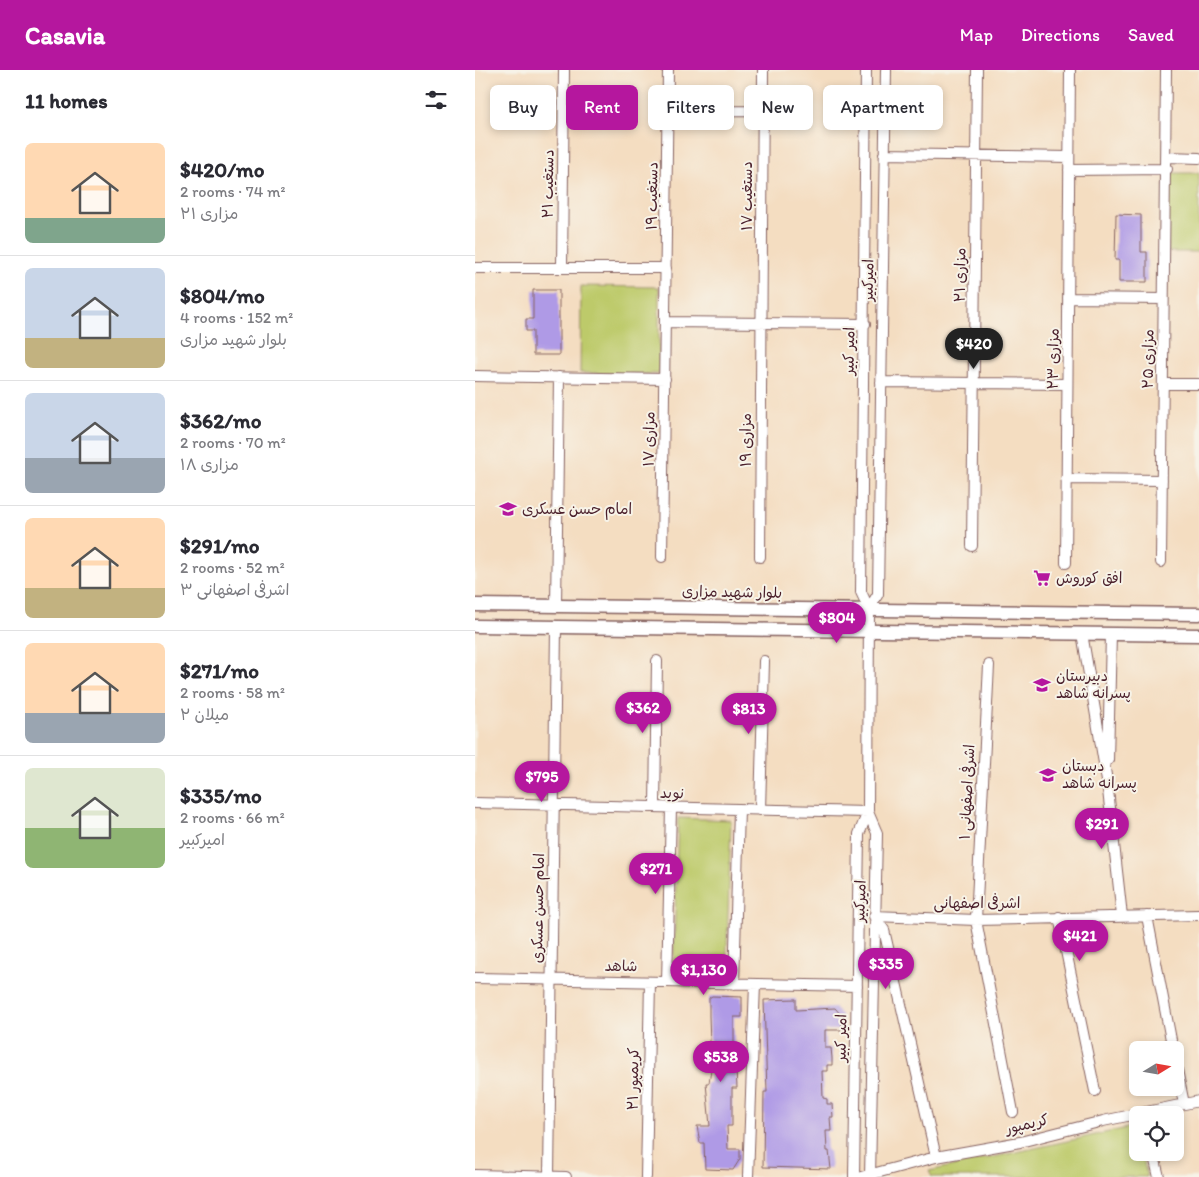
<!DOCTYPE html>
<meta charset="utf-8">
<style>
:root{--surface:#fff;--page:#f2f2f3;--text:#2b2b33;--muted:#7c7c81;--line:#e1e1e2;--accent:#b5179e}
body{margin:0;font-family:Itim,"Playpen Sans Arabic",sans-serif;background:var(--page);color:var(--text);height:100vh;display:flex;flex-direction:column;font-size:19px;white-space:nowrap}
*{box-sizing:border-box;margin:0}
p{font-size:16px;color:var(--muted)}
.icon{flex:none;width:28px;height:28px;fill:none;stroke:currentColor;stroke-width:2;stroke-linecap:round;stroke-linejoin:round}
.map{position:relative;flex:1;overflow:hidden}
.sheet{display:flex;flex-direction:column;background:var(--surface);width:475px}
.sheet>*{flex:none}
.banner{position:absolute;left:15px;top:15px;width:475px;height:45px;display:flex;gap:10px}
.needle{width:32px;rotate:79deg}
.buttons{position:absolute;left:654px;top:971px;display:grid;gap:10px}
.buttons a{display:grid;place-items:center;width:55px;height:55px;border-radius:8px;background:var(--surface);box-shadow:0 2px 8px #0003;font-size:25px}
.price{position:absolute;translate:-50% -42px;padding:0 11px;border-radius:18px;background:var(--accent);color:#fff;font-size:16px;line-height:32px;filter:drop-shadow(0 1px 2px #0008)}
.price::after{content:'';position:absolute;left:50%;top:30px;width:15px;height:11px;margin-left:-8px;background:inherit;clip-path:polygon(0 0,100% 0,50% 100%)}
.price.selected{background:#222;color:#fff}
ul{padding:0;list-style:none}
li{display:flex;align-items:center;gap:15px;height:125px;padding:0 25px}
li+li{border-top:1px solid var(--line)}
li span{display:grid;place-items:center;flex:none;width:140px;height:100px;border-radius:8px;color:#555}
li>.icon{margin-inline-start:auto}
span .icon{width:60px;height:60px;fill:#fffc;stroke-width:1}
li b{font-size:21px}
h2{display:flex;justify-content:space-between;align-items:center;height:60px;padding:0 25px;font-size:21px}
.chip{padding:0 18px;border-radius:8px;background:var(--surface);box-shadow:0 2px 8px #0003;font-size:18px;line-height:45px}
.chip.selected{background:var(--accent);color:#fff}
header{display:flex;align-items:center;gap:30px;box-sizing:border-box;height:70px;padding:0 25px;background:var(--accent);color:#fff}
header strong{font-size:24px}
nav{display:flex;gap:28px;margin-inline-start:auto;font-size:18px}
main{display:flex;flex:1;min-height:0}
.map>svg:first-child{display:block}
</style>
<header>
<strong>Casavia</strong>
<nav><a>Map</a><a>Directions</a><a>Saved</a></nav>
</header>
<main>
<section class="sheet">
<h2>11 homes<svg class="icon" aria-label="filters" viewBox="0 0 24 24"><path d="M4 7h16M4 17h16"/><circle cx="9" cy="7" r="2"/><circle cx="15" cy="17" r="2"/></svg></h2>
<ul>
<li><span style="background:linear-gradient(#ffd9b3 75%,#7fa58c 0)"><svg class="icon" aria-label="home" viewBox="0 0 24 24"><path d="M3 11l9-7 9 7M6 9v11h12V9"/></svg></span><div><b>$420/mo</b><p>2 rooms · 74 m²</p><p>مزاری ۲۱</p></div></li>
<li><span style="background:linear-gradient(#c9d6e8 70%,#c2b280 0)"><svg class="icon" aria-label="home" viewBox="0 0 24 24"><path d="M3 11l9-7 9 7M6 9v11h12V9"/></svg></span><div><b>$804/mo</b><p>4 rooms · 152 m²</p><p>بلوار شهید مزاری</p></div></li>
<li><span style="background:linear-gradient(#c9d6e8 65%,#9aa5b1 0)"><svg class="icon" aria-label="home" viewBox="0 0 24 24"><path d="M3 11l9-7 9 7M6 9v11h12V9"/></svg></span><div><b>$362/mo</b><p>2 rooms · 70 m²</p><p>مزاری ۱۸</p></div></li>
<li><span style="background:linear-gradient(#ffd9b3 70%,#c2b280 0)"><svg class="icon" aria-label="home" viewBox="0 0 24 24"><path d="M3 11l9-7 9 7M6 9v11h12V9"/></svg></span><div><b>$291/mo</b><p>2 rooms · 52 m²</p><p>اشرفی اصفهانی ۳</p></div></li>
<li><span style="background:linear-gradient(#ffd9b3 70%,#9aa5b1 0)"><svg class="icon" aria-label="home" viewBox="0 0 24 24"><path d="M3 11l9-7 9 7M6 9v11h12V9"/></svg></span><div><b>$271/mo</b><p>2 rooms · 58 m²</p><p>میلان ۲</p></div></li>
<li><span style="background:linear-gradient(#dfe7d0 60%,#8fb573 0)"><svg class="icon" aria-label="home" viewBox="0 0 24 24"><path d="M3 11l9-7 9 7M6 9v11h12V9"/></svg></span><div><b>$335/mo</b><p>2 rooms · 66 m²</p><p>امیرکبیر</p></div></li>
</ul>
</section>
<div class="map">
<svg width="724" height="1107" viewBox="0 0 724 1107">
<rect width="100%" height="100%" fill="#f7f3e8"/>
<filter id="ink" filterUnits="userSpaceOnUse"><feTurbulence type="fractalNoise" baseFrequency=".02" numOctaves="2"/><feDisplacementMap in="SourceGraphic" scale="10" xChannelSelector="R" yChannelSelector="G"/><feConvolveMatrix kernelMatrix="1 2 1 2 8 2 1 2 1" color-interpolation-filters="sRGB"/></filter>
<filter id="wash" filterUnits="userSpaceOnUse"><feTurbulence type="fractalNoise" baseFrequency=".0096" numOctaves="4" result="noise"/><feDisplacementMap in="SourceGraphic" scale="20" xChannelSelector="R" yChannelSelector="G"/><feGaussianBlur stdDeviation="1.12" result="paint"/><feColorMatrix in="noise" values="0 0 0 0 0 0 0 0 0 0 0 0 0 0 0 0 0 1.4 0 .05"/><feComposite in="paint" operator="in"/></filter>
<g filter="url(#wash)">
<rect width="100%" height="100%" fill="#f4ddc1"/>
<path fill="#bdca6b" stroke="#84744b" d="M 693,103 L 724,103 L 724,182 L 692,182 Z
M 106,216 L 184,217 L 184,304 L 105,303 Z
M 203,748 L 256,750 L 251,908 L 198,907 Z
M 657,1057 L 662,1063 L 662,1082 L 667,1083 L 672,1107 L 457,1107 L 454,1101 Z"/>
<g id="blocks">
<path fill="#af9ae6" d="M 641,144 L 666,145 L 666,182 L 672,182 L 672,212 L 644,212 L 644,190 L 640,190 Z
M 58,220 L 84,220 L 84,285 L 58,285 L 58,261 L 51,261 L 51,249 L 58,249 Z
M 237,926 L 267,927 L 267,947 L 259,947 L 259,983 L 264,983 L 263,1000 L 261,1000 L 262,1018 L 257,1018 L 257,1056 L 252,1056 L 253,1079 L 265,1079 L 265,1089 L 258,1100 L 230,1099 L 229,1073 L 225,1073 L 222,1056 L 235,1056 L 231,1013 L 234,1013 L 236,1000 L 234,946 L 234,928 Z
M 321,929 L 321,940 L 360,938 L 367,946 L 367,960 L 350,960 L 350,978 L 356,978 L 357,988 L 357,995 L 352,995 L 352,1001 L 347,1001 L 348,1028 L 352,1029 L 352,1034 L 357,1034 L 358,1047 L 355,1047 L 356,1061 L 351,1061 L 352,1081 L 354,1081 L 356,1099 L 288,1097 L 289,1022 L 292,1022 L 289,930 Z"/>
</g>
</g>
<g filter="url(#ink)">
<use href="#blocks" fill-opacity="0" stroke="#866260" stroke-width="1"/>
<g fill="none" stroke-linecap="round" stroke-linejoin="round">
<g stroke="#866260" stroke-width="12">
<path id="minor" d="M 391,0 L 386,522 L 394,539 L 393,742 L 402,763 L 395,1107
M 193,42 L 287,41
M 409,84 L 594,87
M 692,87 L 724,88
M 594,100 L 692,99
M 0,198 L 191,198
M 87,198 L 89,0
M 593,228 L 688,229
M 190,252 L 390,254
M 0,306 L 190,309
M 406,312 L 592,314
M 688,314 L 724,314
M 591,409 L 687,410
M 497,476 L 502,0
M 187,487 L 193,0
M 285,487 L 288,0
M 686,492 L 691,0
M 591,493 L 595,0
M 81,536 L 84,307
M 394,539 L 403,524 L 411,0
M 607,563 L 632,711 L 647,846
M 514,595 L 501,850 L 538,1042
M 633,690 L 636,564
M 0,733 L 393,742
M 180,737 L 182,591
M 285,740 L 289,591
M 399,846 L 501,850 L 724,845
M 399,846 L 409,860 L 461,1087
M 672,846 L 698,980
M 584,847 L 620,1021
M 0,908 L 382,916
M 192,912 L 196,738
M 259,914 L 264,739
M 700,990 L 709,1034
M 678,1082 L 684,1107
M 0,1105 L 91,1107
M 74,1107 L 81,557
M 171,1107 L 175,912
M 273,1107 L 280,914
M 379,1107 L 384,764 L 393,742
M 386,1107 L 461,1087 L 545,1072 L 628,1051 L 724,1031"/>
</g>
<g stroke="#866260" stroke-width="15">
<path id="major" d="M 0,535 L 724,544
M 0,556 L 724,565"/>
</g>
<use href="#minor" stroke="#fff" stroke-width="10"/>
<use href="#major" stroke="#fff" stroke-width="12"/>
</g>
</g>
<defs>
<g id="school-bare" transform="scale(1.35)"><path d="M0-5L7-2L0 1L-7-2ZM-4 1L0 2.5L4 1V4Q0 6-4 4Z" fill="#b5179e" stroke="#f7f3e8" stroke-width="2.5" paint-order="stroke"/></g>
<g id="supermarket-bare" transform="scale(1.35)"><path d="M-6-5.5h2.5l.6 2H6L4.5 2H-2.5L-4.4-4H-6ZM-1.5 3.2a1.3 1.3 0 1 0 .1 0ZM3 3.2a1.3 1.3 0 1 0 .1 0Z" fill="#b5179e" stroke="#f7f3e8" stroke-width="2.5" paint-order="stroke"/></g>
</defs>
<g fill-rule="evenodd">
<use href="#school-bare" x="33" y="439"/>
<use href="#supermarket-bare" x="567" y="508"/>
<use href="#school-bare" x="567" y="615"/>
<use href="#school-bare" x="573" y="705"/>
</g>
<g text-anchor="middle" stroke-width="4" stroke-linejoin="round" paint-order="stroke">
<g font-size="15" fill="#4a1f2b" stroke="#f7f3e8">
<text transform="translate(73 114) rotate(-89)" y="5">دستغیب ۲۱</text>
<text transform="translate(177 126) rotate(-89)" y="5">دستغیب ۱۹</text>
<text transform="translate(272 126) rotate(-90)" y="5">دستغیب ۱۷</text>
<text transform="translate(485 205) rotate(-89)" y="5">مزاری ۲۱</text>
<text transform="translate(393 210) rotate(-89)" y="5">امیرکبیر</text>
<text transform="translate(374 281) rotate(-89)" y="5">امیر کبیر</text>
<text transform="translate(578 289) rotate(-89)" y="5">مزاری ۲۳</text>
<text transform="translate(673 289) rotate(-89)" y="5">مزاری ۲۵</text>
<text transform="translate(174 369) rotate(-89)" y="5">مزاری ۱۷</text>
<text transform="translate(271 370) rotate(-90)" y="5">مزاری ۱۹</text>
<text transform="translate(257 522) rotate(1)" y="5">بلوار شهید مزاری</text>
<text transform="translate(492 722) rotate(-87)" y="5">اشرفی اصفهانی ۱</text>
<text transform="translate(197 723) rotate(1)" y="5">نوید</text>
<text transform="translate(385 831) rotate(-88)" y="5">امیرکبیر</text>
<text x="502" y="838">اشرفی اصفهانی</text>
<text transform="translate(63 838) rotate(-89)" y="5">امام حسن عسکری</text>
<text transform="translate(146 896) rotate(1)" y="5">شاهد</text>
<text transform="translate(366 968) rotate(-89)" y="5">امیر کبیر</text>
<text transform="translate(158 1009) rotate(-89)" y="5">کریمپور ۲۱</text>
<text transform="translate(552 1054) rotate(-13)" y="5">کریمپور</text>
</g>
<g font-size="15" fill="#4a1f2b" stroke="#f7f3e8" text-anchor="start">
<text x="47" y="444">امام حسن عسکری</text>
<text x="581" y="513">افق کوروش</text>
<text x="581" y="611">دبیرستان<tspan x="581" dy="17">پسرانه شاهد</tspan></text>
<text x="587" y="701">دبستان<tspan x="587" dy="17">پسرانه شاهد</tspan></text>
</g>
</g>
</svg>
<div class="buttons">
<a><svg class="needle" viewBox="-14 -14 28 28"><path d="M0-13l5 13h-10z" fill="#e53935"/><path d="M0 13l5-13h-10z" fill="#7c7c81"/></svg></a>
<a><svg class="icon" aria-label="locate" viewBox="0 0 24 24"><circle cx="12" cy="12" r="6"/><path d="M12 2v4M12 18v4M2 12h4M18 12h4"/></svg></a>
</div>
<b class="price selected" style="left:499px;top:300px">$420</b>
<b class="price" style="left:362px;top:574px">$804</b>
<b class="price" style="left:168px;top:664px">$362</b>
<b class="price" style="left:274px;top:665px">$813</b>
<b class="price" style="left:67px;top:733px">$795</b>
<b class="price" style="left:627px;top:780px">$291</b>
<b class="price" style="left:181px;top:825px">$271</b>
<b class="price" style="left:605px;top:892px">$421</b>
<b class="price" style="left:411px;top:920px">$335</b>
<b class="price" style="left:229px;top:926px">$1,130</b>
<b class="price" style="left:246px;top:1013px">$538</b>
<div class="banner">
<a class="chip">Buy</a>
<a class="chip selected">Rent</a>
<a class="chip">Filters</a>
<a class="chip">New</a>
<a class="chip">Apartment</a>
</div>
</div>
</main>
